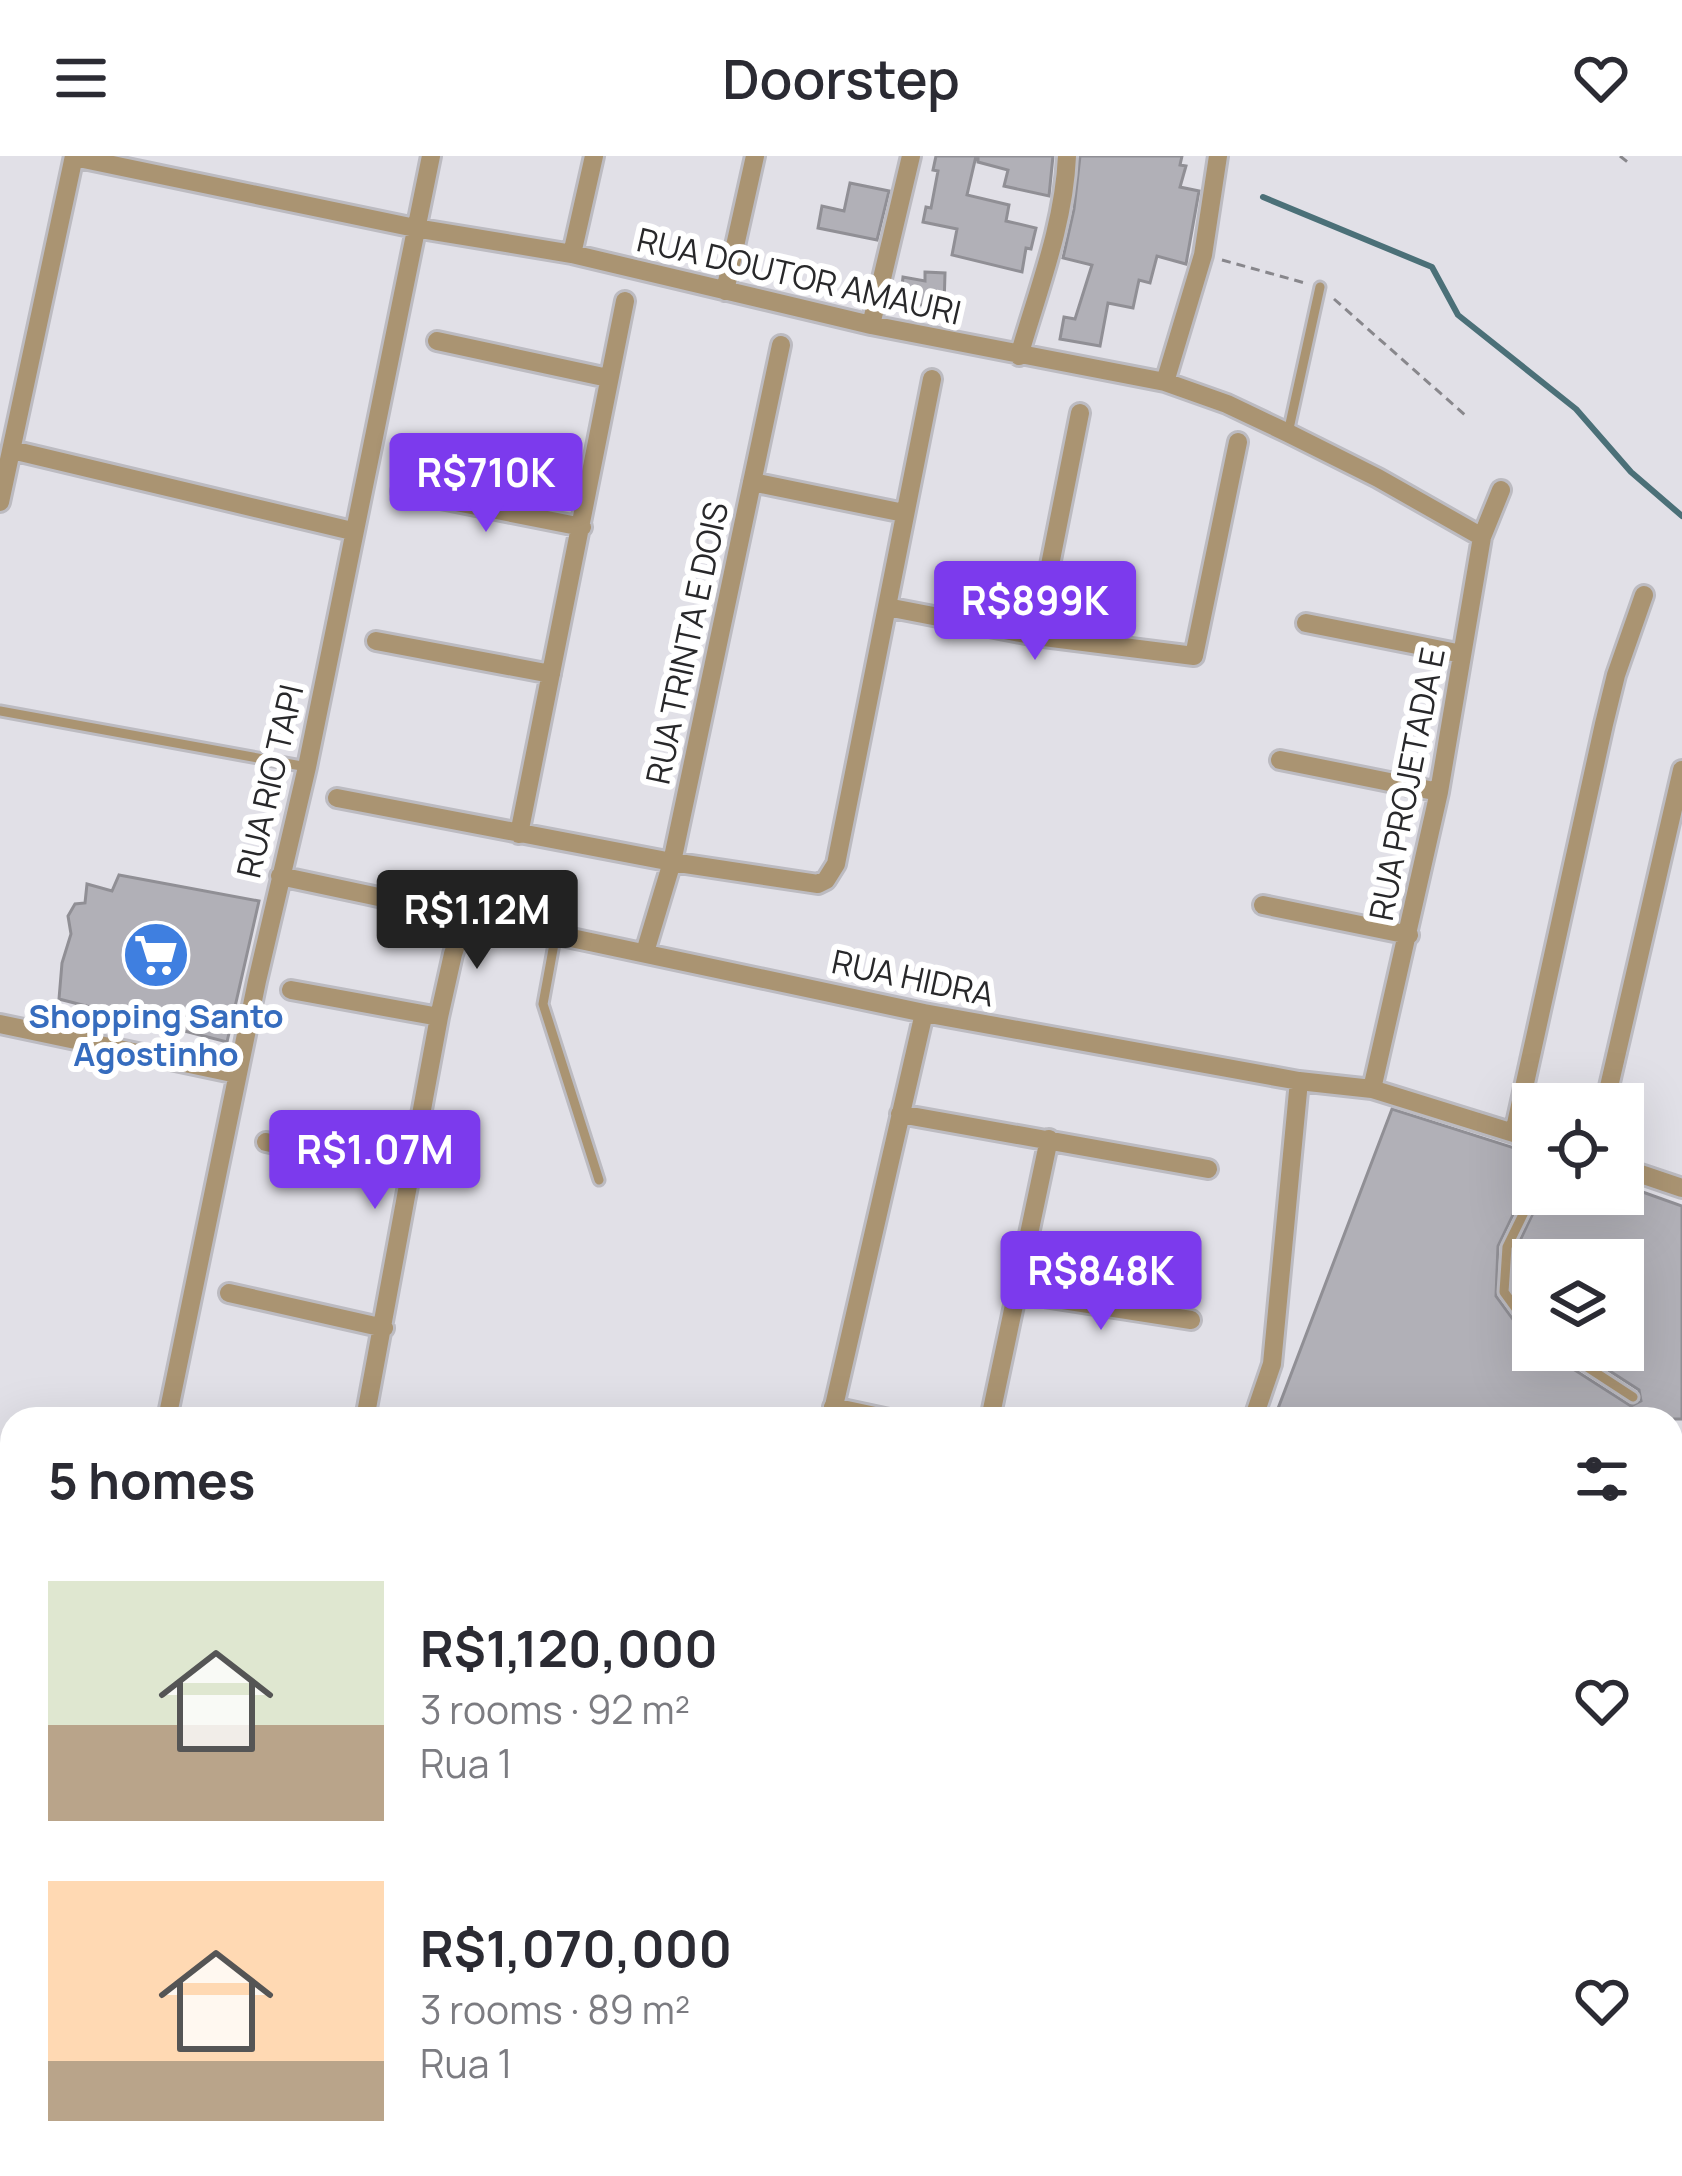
<!DOCTYPE html>
<meta charset="utf-8">
<style>
:root{--surface:#fff;--page:#f7f7f7;--text:#2b2b33;--muted:#7c7c81;--accent:#7c3aed}
body{margin:0;font-family:Manrope,sans-serif;background:var(--page);color:var(--text);height:100vh;display:flex;flex-direction:column;font-size:45px;white-space:nowrap}
*{box-sizing:border-box;margin:0}
p{font-size:39px;color:var(--muted)}
.icon{flex:none;width:66px;height:66px;fill:none;stroke:currentColor;stroke-width:2;stroke-linecap:round;stroke-linejoin:round}
.map{position:relative;flex:1;overflow:hidden}
.panel{position:absolute;left:0px;top:1251px;width:1683px;height:771px;display:flex;flex-direction:column;background:var(--surface);border-radius:36px 36px 0 0;box-shadow:0 12px 48px #0002}
.panel>*{flex:none}
.buttons{position:absolute;left:1512px;top:927px;display:grid;gap:24px}
.buttons a{display:grid;place-items:center;width:132px;height:132px;border-radius:0px;background:var(--surface);box-shadow:0 12px 48px #0002;font-size:60px}
.price{position:absolute;translate:-50% -102px;padding:0 27px;border-radius:12px;background:var(--accent);color:#fff;font-size:39px;line-height:78px;filter:drop-shadow(0 3px 6px #0008)}
.price::after{content:'';position:absolute;left:50%;top:72px;width:36px;height:27px;margin-left:-18px;background:inherit;clip-path:polygon(0 0,100% 0,50% 100%)}
.price.on{background:#222;color:#fff}
ul{padding:0;list-style:none}
li{display:flex;align-items:center;gap:36px;height:300px;padding:0 48px}
li span{display:grid;place-items:center;flex:none;width:336px;height:240px;border-radius:0px;color:#555}
li>.icon{margin-inline-start:auto}
span .icon{width:144px;height:144px;fill:#fffc;stroke-width:1}
li b{font-size:51px}
h2{display:flex;justify-content:space-between;align-items:center;height:144px;padding:0 48px;font-size:51px}
header{display:flex;justify-content:space-between;align-items:center;height:156px;padding:0 48px;background:var(--surface);font-size:54px;font-weight:600}
.map>svg:first-child{display:block}
</style>
<header><svg class="icon" aria-label="menu" viewBox="0 0 24 24"><path d="M4 6h16M4 12h16M4 18h16"/></svg>Doorstep<svg class="icon" aria-label="heart" viewBox="0 0 24 24"><path d="M12 20l-8-8c-3-5 5-10 8-4 3-6 11-1 8 4z"/></svg></header>
<div class="map">
<svg width="1682" height="2020" viewBox="0 0 1682 2020">
<rect width="100%" height="100%" fill="#e1e0e7"/>
<path fill="#b7c9a1" d="M 1671,1916 L 1682,1916 L 1682,2020 L 1615,2020 L 1615,2010 L 1671,2010 Z"/>
<g fill="none" stroke-linecap="round" stroke-linejoin="round">
<path stroke="#4b7078" stroke-width="6" d="M 1263,41 L 1432,111 L 1458,159 L 1576,253 L 1631,316 L 1682,360"/>
</g>
<path fill="#b1b0b7" stroke="#908f95" stroke-width="3" d="M 936,0 L 976,0 L 967,39 L 1009,49 L 1006,65 L 1036,72 L 1031,93 L 1026,92 L 1022,116 L 952,99 L 957,73 L 923,66 L 926,51 L 931,52 L 938,15 L 933,14 Z
M 978,0 L 1053,0 L 1049,40 L 1004,30 L 1008,14 L 978,6 Z
M 1080,0 L 1182,0 L 1180,9 L 1186,10 L 1180,31 L 1199,35 L 1186,108 L 1157,100 L 1150,127 L 1139,124 L 1133,152 L 1108,147 L 1100,190 L 1060,183 L 1064,161 L 1075,163 L 1092,109 L 1063,102 L 1074,53 Z
M 850,27 L 889,35 L 877,84 L 818,72 L 822,50 L 844,55 Z
M 925,116 L 945,117 L 944,151 L 900,147 L 903,121 L 925,125 Z
M 119,719 L 259,745 L 227,886 L 59,843 L 62,807 L 71,778 L 68,760 L 75,748 L 85,747 L 87,728 L 112,735 Z
M 1392,953 L 1533,998 L 1533,1029 L 1525,1034 L 1498,1090 L 1496,1140 L 1526,1181 L 1533,1185 L 1533,1194 L 1552,1194 L 1556,1202 L 1631,1250 L 1641,1245 L 1639,1234 L 1577,1194 L 1623,1194 L 1623,1104 L 1533,1104 L 1533,1161 L 1513,1133 L 1516,1093 L 1542,1038 L 1623,1038 L 1623,1029 L 1682,1050 L 1682,1263 L 1274,1263 Z"/>
<g fill="none" stroke-linecap="round" stroke-linejoin="round">
<g stroke="#bcbbc1" stroke-width="15">
<path id="service" d="M 1288,277 L 1320,131
M 0,555 L 307,611
M 556,777 L 543,848 L 599,1024
M 1533,1176 L 1504,1136 L 1507,1091 L 1533,1038
M 1561,1194 L 1633,1241"/>
</g>
<g stroke="#bcbbc1" stroke-width="24">
<path id="minor" d="M 74,1 L 415,72 L 572,98 L 871,169 L 1165,226 L 1227,248 L 1288,277 L 1378,322 L 1482,381
M 572,98 L 594,0
M 725,135 L 755,0
M 871,169 L 911,0
M 437,185 L 608,222
M 1019,200 C 1038,134 1064,69 1067,0
M 1165,226 L 1203,99 L 1218,0
M 12,294 L 352,375
M 752,326 L 904,357
M 401,335 L 582,371
M 0,346 L 74,0
M 887,451 L 1036,480 L 1194,500 L 1238,286
M 1306,467 L 1462,498
M 1036,480 L 1080,257
M 376,485 L 551,518
M 1280,604 L 1439,636
M 337,642 L 672,706 L 818,728 L 826,724 L 836,708 L 932,223
M 519,678 L 625,145
M 280,720 L 924,857 L 1299,925 L 1372,933 L 1533,983
M 1263,749 L 1409,779
M 645,796 L 672,706 L 781,189
M 291,834 L 439,861
M 0,868 L 237,918
M 1372,933 L 1439,636 L 1482,381 L 1501,334
M 1605,948 L 1682,614
M 900,958 L 1208,1013
M 1514,977 L 1604,568 L 1616,519 L 1644,439
M 266,986 L 409,1016
M 1623,1012 L 1682,1032
M 229,1137 L 384,1172
M 1018,1137 L 1191,1164
M 833,1251 L 889,1263
M 1255,1258 L 1272,1208 L 1299,925
M 167,1263 L 257,825 L 307,611 L 431,0
M 365,1263 L 439,861 L 453,798 L 467,758
M 831,1263 L 924,857
M 990,1263 L 1049,983
M 0,1539 L 12,1542
M 5,1920 L 12,1897
M 72,2010 L 80,2020
M 261,2010 L 270,2020
M 463,2010 L 472,2020
M 931,2010 L 966,2017
M 1113,2010 L 1130,2020
M 522,2020 L 524,2010
M 682,2020 L 684,2010
M 837,2020 L 839,2010
M 1066,2020 L 1070,2010"/>
</g>
<g stroke="#bcbbc1" stroke-width="36">
<path id="trunk" d="M 1671,1578 L 1682,1563
M 1671,1615 L 1682,1614
M 1671,1726 L 1682,1709
M 1412,2020 L 1419,2010
M 1474,2020 L 1481,2010"/>
</g>
<path stroke="#88878c" stroke-width="3" stroke-dasharray="9 6" stroke-linecap="butt" d="M 1620,0 L 1630,8
M 1222,104 L 1305,127
M 1334,143 L 1465,259"/>
<use href="#service" stroke="#aa9472" stroke-width="9"/>
<use href="#minor" stroke="#aa9472" stroke-width="18"/>
<use href="#trunk" stroke="#664a18" stroke-width="30"/>
</g>
<defs>
<g id="supermarket-disc" transform="scale(3.45)"><circle r="9.5" fill="#3f7fe0" stroke="#fff"/><path d="M-6-5.5h2.5l.6 2H6L4.5 2H-2.5L-4.4-4H-6ZM-1.5 3.2a1.3 1.3 0 1 0 .1 0ZM3 3.2a1.3 1.3 0 1 0 .1 0Z" fill="#fff"/></g>
</defs>
<g fill-rule="evenodd">
<use href="#supermarket-disc" x="156" y="799"/>
</g>
<g text-anchor="middle" stroke-width="12" stroke-linejoin="round" paint-order="stroke">
<g font-size="33" fill="#28282a" stroke="#fff">
<text transform="translate(799 120) rotate(13)" y="12">RUA DOUTOR AMAURI</text>
<text transform="translate(687 487) rotate(-78)" y="12">RUA TRINTA E DOIS</text>
<text transform="translate(270 625) rotate(-77)" y="12">RUA RIO TAPI</text>
<text transform="translate(1407 628) rotate(-79)" y="12">RUA PROJETADA E</text>
<text transform="translate(913 822) rotate(12)" y="12">RUA HIDRA</text>
</g>
<g font-size="33" font-weight="bold" fill="#366cbe" stroke="#fff">
<text x="156" y="872">Shopping Santo<tspan x="156" dy="38">Agostinho</tspan></text>
</g>
</g>
</svg>
<div class="buttons">
<a><svg class="icon" aria-label="locate" viewBox="0 0 24 24"><circle cx="12" cy="12" r="6"/><path d="M12 2v4M12 18v4M2 12h4M18 12h4"/></svg></a>
<a><svg class="icon" aria-label="layers" viewBox="0 0 24 24"><path d="M12 4l9 5-9 5-9-5zM3 14l9 5 9-5"/></svg></a>
</div>
<b class="price" style="left:486px;top:379px">R$710K</b>
<b class="price" style="left:1035px;top:507px">R$899K</b>
<b class="price on" style="left:477px;top:816px">R$1.12M</b>
<b class="price" style="left:375px;top:1056px">R$1.07M</b>
<b class="price" style="left:1101px;top:1177px">R$848K</b>
<section class="panel">
<h2>5 homes<svg class="icon" aria-label="filters" viewBox="0 0 24 24"><path d="M4 7h16M4 17h16"/><circle cx="9" cy="7" r="2"/><circle cx="15" cy="17" r="2"/></svg></h2>
<ul>
<li><span style="background:linear-gradient(#dfe7d0 60%,#b9a48a 0)"><svg class="icon" aria-label="home" viewBox="0 0 24 24"><path d="M3 11l9-7 9 7M6 9v11h12V9"/></svg></span><div><b>R$1,120,000</b><p>3 rooms · 92 m²</p><p>Rua 1</p></div><svg class="icon" aria-label="heart" viewBox="0 0 24 24"><path d="M12 20l-8-8c-3-5 5-10 8-4 3-6 11-1 8 4z"/></svg></li>
<li><span style="background:linear-gradient(#ffd9b3 75%,#b9a48a 0)"><svg class="icon" aria-label="home" viewBox="0 0 24 24"><path d="M3 11l9-7 9 7M6 9v11h12V9"/></svg></span><div><b>R$1,070,000</b><p>3 rooms · 89 m²</p><p>Rua 1</p></div><svg class="icon" aria-label="heart" viewBox="0 0 24 24"><path d="M12 20l-8-8c-3-5 5-10 8-4 3-6 11-1 8 4z"/></svg></li>
</ul>
</section>
</div>
